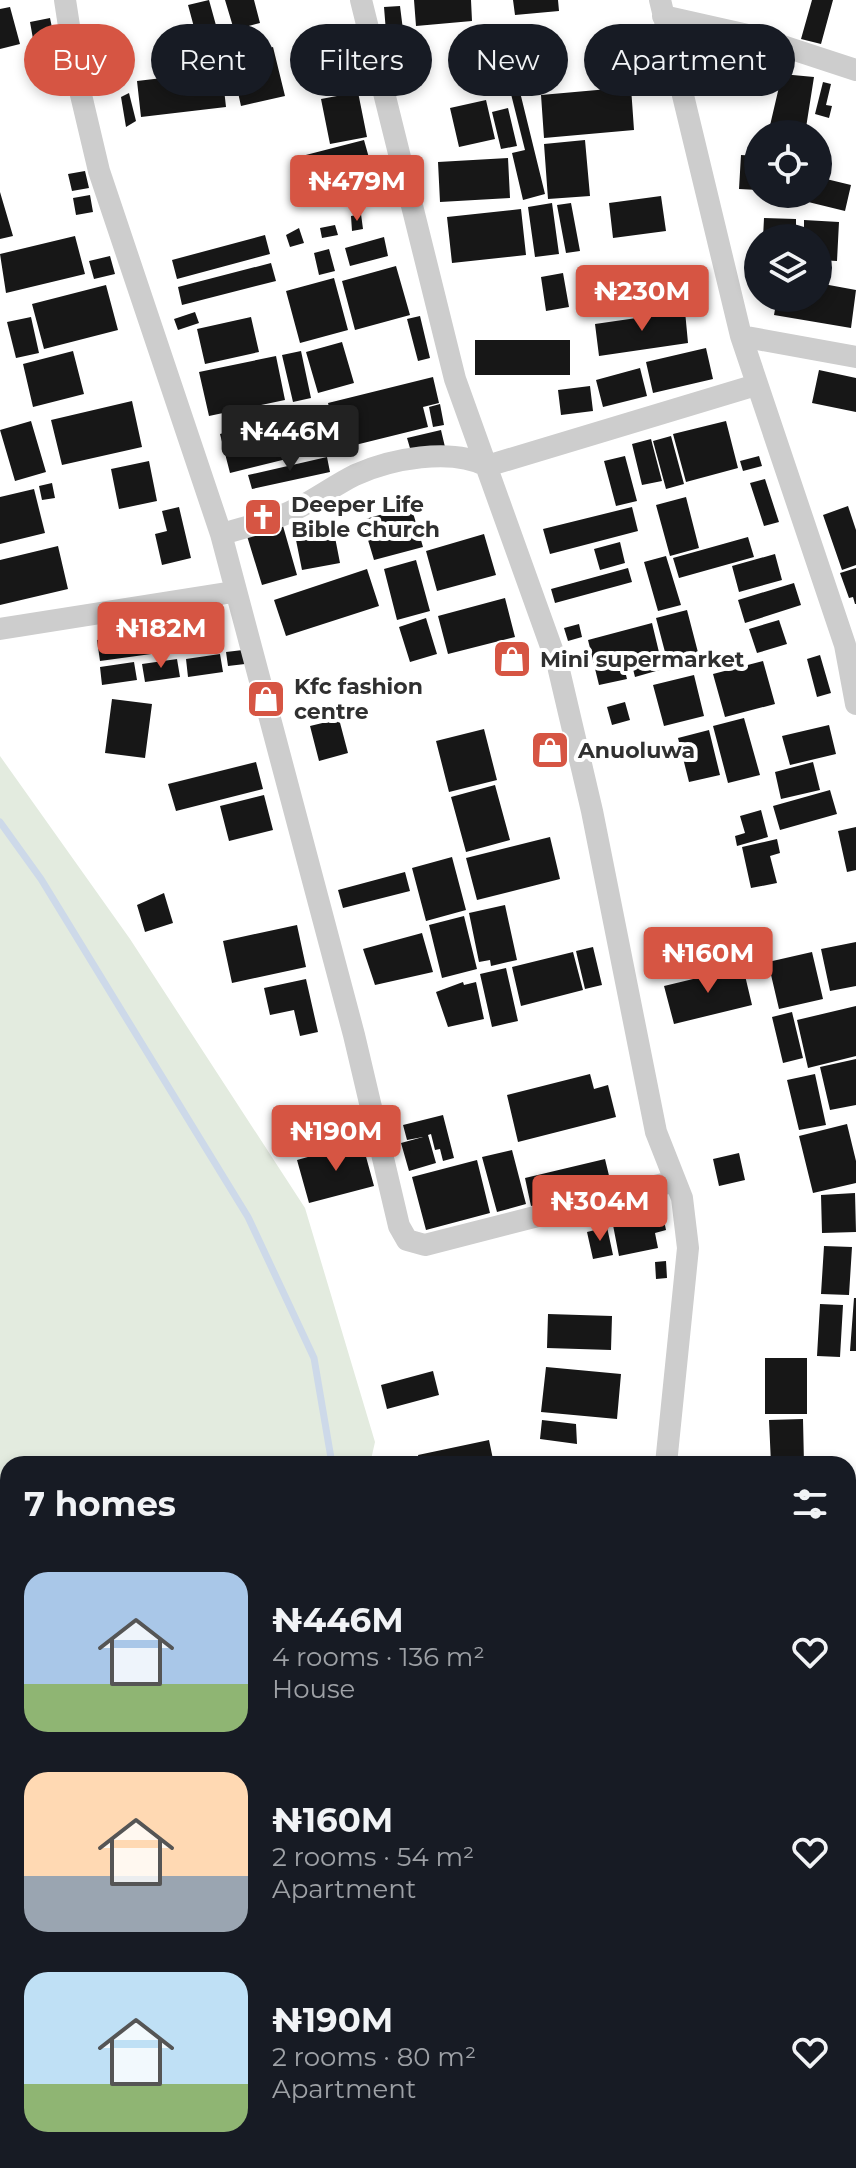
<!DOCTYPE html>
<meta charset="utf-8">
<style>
:root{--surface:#171b24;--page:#242831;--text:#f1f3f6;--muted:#9ea1a6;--accent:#d65543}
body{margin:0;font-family:Montserrat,sans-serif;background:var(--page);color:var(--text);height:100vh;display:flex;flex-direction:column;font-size:30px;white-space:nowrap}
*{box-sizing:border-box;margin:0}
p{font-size:26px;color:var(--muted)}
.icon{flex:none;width:44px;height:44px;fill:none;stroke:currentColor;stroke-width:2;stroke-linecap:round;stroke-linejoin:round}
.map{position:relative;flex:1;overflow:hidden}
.details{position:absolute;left:0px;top:1456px;width:856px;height:712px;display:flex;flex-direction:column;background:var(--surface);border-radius:24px 24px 0 0;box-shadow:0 4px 12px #0003}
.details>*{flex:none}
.banner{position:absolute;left:24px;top:24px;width:808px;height:72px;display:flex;gap:16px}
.controls{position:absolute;left:744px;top:120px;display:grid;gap:16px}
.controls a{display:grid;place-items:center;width:88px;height:88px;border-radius:50%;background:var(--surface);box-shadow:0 4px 12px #0003;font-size:40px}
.price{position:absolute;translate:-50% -68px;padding:0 18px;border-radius:8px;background:var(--accent);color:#fff;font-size:26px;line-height:52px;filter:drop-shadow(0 2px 4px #0008)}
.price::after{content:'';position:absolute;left:50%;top:48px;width:24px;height:18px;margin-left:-12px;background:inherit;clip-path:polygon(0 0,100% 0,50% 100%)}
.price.on{background:#222;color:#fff}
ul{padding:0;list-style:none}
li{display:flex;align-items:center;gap:24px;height:200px;padding:0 24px}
li span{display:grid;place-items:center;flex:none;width:224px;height:160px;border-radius:24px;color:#555}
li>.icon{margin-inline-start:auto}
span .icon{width:96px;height:96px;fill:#fffc;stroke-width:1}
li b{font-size:34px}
h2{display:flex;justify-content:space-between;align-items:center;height:96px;padding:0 24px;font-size:34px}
.pill{padding:0 28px;border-radius:36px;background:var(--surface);box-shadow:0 4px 12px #0003;font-size:28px;line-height:72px}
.pill.on{background:var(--accent);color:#fff}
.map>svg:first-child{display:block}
</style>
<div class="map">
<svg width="856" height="2168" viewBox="0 0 856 2168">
<rect width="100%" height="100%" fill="#fff"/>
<path fill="#e3ebdf" d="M 0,756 L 130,939 L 305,1208 L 375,1442 L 370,1464 L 8,1464 L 8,2160 L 131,2160 L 128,2168 L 0,2168 Z
M 187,2160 L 488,2160 L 491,2168 L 200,2168 Z"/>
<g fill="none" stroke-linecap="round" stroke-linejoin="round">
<path stroke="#cdd9e9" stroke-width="7" d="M 0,822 L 41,879 L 248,1217 L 314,1358 L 332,1464
M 246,2168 L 246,2160"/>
</g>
<path fill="#171717" d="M 209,0 L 222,47 L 201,53 L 188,5 Z
M 225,0 L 254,0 L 260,23 L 234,30 Z
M 414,0 L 471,0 L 472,21 L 416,26 Z
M 513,0 L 558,0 L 559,11 L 515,15 Z
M 812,0 L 833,0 L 821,44 L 801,39 Z
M 400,6 L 403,30 L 386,32 L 384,7 Z
M 10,7 L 20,44 L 0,49 L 0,9 Z
M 50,18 L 56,47 L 35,50 L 30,22 Z
M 504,24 L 513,80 L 479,86 L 470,30 Z
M 550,30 L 554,81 L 522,83 L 517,32 Z
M 408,36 L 414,64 L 392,68 L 386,41 Z
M 273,47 L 285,96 L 241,106 L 230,57 Z
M 741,57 L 778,62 L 775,80 L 738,74 Z
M 222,71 L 226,107 L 141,117 L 137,81 Z
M 782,74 L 814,77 L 805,134 L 768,134 Z
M 823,82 L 831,84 L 826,105 L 832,106 L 829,118 L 815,114 Z
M 631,87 L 634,130 L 544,138 L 541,95 Z
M 358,92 L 367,137 L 330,144 L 321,99 Z
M 520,92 L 545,194 L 523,200 L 512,153 L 525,150 L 511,94 Z
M 129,93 L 136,121 L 126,127 L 121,97 Z
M 486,100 L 495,139 L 459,147 L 450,108 Z
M 508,108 L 517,146 L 501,149 L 492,112 Z
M 364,140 L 371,165 L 306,183 L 298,157 Z
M 585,140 L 590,196 L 548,199 L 544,144 Z
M 741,155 L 758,156 L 758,190 L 739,189 Z
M 508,158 L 510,198 L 440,202 L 438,162 Z
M 85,171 L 89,188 L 72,191 L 68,174 Z
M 369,173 L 377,195 L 330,205 L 329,182 Z
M 818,177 L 851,185 L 845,211 L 800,200 L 802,194 L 818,194 Z
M 0,192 L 13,236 L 0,239 Z
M 90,195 L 93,212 L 76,215 L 73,198 Z
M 661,196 L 666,231 L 613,238 L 609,203 Z
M 552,203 L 559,254 L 535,257 L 528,207 Z
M 571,203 L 580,251 L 566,253 L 557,205 Z
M 521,209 L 526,255 L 452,263 L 447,217 Z
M 361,214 L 363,229 L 352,231 L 351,216 Z
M 764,218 L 796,219 L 796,227 L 804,227 L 804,220 L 839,222 L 837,261 L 818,260 L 818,238 L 763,238 Z
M 335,225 L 338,235 L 322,238 L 320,228 Z
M 299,228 L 304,243 L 290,247 L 286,235 Z
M 265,235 L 270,254 L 177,279 L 172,260 Z
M 75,236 L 85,274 L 6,293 L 0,254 Z
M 384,237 L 388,256 L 350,266 L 345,248 Z
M 329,249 L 335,271 L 319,275 L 314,253 Z
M 110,256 L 115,274 L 94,279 L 89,261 Z
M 271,263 L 276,281 L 182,305 L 178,287 Z
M 396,266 L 410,315 L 355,330 L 342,281 Z
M 700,266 L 707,308 L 687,312 L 679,270 Z
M 563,273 L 569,307 L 546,311 L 541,277 Z
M 334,278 L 348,330 L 300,343 L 286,291 Z
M 818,283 L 856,290 L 851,328 L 774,315 L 777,298 L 818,298 Z
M 106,285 L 118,330 L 44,349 L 32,304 Z
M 685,311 L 688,343 L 599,356 L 595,324 Z
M 195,312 L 199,323 L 178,330 L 174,319 Z
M 420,316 L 430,358 L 418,361 L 407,319 Z
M 31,317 L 39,353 L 16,358 L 7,322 Z
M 251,317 L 259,352 L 205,364 L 197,329 Z
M 475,340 L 570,340 L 570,375 L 475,375 Z
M 342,342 L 354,383 L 318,393 L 306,352 Z
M 706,348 L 713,379 L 653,393 L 646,362 Z
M 73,351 L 84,394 L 33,407 L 23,364 Z
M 301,351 L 311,398 L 293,402 L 282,355 Z
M 276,356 L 285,400 L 209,416 L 199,372 Z
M 640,368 L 647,396 L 603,407 L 596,380 Z
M 819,370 L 856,378 L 856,412 L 812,403 Z
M 433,377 L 439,403 L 423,407 L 428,427 L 339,449 L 328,403 Z
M 590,386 L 593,411 L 561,415 L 558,390 Z
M 132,401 L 142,447 L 62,465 L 51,420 Z
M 440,404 L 444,425 L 433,427 L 429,407 Z
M 313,410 L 323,450 L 230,473 L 220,434 Z
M 31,421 L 46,472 L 15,481 L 0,430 Z
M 726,421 L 738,468 L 686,482 L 673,434 Z
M 441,430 L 445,447 L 412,455 L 407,438 Z
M 671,436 L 684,484 L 666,489 L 653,441 Z
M 651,439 L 662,481 L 642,485 L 632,444 Z
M 625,456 L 637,501 L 616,506 L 604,461 Z
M 759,456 L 762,466 L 743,471 L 740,461 Z
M 327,457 L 330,472 L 252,489 L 248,475 Z
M 149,461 L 157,501 L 119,509 L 111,469 Z
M 765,479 L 779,522 L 764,526 L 750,483 Z
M 52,483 L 55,498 L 42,500 L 39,486 Z
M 34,489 L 45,533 L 0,544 L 0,497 Z
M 686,497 L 699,548 L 670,556 L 656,505 Z
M 411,506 L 423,547 L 374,560 L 362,520 Z
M 848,506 L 856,530 L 856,565 L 842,570 L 823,515 Z
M 179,507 L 191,558 L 162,565 L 155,534 L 167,531 L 162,511 Z
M 632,507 L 638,531 L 550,554 L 543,529 Z
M 283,526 L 297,575 L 262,585 L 247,536 Z
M 333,527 L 340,563 L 302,570 L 295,535 Z
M 484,534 L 496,575 L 437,591 L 426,551 Z
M 748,537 L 754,557 L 679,578 L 673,558 Z
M 620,542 L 625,563 L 600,570 L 594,549 Z
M 58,546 L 68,589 L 0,605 L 0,560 Z
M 775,554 L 782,580 L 739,592 L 732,566 Z
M 666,556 L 681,605 L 658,611 L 644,562 Z
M 416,560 L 430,611 L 397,620 L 384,569 Z
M 628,568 L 632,582 L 555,603 L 551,589 Z
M 856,568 L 856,604 L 855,604 L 853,597 L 849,598 L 840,573 Z
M 367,569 L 379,606 L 286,636 L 274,600 Z
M 794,583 L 801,605 L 745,623 L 738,600 Z
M 505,598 L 515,637 L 448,654 L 438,616 Z
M 687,610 L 701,664 L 670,671 L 656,618 Z
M 426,618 L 437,654 L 410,662 L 399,627 Z
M 779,620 L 787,644 L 757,653 L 749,629 Z
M 652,623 L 663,669 L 635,677 L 632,665 L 624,667 L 627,679 L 599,685 L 588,640 Z
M 213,624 L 217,645 L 100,661 L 97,640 Z
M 579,624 L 582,637 L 568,641 L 564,628 Z
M 243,650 L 245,664 L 228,666 L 226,652 Z
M 220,654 L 223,672 L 188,677 L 186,659 Z
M 820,655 L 831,693 L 817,697 L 807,659 Z
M 177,659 L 180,677 L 145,682 L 142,664 Z
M 763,661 L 775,704 L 725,717 L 713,674 Z
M 134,662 L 137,680 L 102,685 L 100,667 Z
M 694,675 L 704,716 L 664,726 L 653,685 Z
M 112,699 L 152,704 L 145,758 L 105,753 Z
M 625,702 L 630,720 L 612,725 L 607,707 Z
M 744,718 L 760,775 L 728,783 L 713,726 Z
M 339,719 L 348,753 L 319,761 L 310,726 Z
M 829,725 L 836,754 L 790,765 L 782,736 Z
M 484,729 L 497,780 L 449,792 L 436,741 Z
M 709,730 L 720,775 L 689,782 L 678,738 Z
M 256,762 L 263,789 L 176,811 L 168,784 Z
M 813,762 L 820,790 L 781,799 L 775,772 Z
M 495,785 L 510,840 L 466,852 L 451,797 Z
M 830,790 L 837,814 L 780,830 L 773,806 Z
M 264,795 L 273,830 L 229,841 L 220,806 Z
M 761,810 L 768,837 L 737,846 L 735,836 L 745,833 L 740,816 Z
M 856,827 L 856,870 L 847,872 L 838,831 Z
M 550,837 L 560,879 L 477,900 L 466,858 Z
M 777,839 L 780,853 L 770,856 L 777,883 L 751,888 L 742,847 Z
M 452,857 L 466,910 L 426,921 L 412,868 Z
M 405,872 L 410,891 L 343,908 L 338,890 Z
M 164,893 L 173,923 L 145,932 L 137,905 Z
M 505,905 L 517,960 L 491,966 L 490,960 L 479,962 L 469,913 Z
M 464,916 L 477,969 L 442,978 L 429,925 Z
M 297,925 L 306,967 L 232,983 L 223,941 Z
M 422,933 L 433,972 L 375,985 L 363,949 Z
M 856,942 L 856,986 L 830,991 L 821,949 Z
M 593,947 L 602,985 L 585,989 L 576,951 Z
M 573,952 L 583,990 L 521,1006 L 512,967 Z
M 812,952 L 823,999 L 779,1009 L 768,962 Z
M 743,967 L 752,1005 L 674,1024 L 664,986 Z
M 506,968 L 518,1021 L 492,1027 L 480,974 Z
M 306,979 L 318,1032 L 300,1036 L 294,1010 L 270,1015 L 264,988 Z
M 463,982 L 464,985 L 476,982 L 484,1019 L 448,1027 L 436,992 Z
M 856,1006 L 856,1056 L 808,1068 L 797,1020 Z
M 792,1012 L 803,1058 L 783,1063 L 772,1017 Z
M 856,1059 L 856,1105 L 830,1110 L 820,1067 Z
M 590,1074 L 594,1089 L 608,1085 L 616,1117 L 518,1142 L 507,1095 Z
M 815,1074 L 826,1125 L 799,1130 L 787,1080 Z
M 443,1115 L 454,1158 L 443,1161 L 440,1149 L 435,1150 L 431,1134 L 428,1135 L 436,1163 L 409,1171 L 401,1143 L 423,1137 L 407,1140 L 403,1125 Z
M 847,1124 L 856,1161 L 856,1183 L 813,1193 L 799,1136 Z
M 362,1142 L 374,1186 L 309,1203 L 297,1160 Z
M 512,1150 L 526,1204 L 497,1212 L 482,1157 Z
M 739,1153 L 745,1180 L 719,1186 L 713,1159 Z
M 605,1159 L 612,1188 L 531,1206 L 525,1178 Z
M 477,1160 L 490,1213 L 426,1230 L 412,1177 Z
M 855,1193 L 856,1232 L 822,1233 L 821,1195 Z
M 649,1201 L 651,1213 L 662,1211 L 666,1230 L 655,1233 L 658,1248 L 619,1256 L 612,1220 L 628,1217 L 625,1205 Z
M 607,1227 L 613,1255 L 593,1259 L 587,1232 Z
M 824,1246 L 852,1247 L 849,1295 L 821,1294 Z
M 666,1261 L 667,1278 L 656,1279 L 655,1262 Z
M 854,1298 L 856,1298 L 856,1351 L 850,1351 Z
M 820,1304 L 843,1305 L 840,1357 L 817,1356 Z
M 548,1314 L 612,1316 L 611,1350 L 547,1348 Z
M 765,1358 L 807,1358 L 807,1414 L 765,1414 Z
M 546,1367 L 621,1374 L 617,1419 L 541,1412 Z
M 433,1371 L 439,1395 L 387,1409 L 381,1385 Z
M 803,1419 L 804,1464 L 771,1464 L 769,1420 Z
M 542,1420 L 576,1424 L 577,1444 L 540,1439 Z
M 489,1440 L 494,1464 L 420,1464 L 418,1455 Z
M 848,1733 L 856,1734 L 856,1770 L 848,1770 Z
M 848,1849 L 856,1850 L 854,1934 L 848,1934 Z
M 848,2009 L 855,2009 L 851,2057 L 848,2056 Z"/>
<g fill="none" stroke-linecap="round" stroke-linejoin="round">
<path stroke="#cdcdcd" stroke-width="22" d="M 65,0 L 77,78 L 99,171 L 221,534 L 354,1035 L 399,1226 L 407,1240 L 425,1245 L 675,1181
M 361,0 L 455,379 L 558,666 L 592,811 L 656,1132 L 682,1198 L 688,1248 L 666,1464
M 660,0 L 741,336 L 845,645 L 856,704
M 663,16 L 752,36 L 856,70
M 741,336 L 856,357
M 221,534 C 246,527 273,521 296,509 C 316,499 335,485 355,475 C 390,459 451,447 487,466 L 756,385
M 0,629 L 233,592
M 848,1806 L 856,1806
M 848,2084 L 856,2084"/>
</g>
<defs>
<g id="church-square" transform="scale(2)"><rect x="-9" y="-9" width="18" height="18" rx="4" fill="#d65543" stroke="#fff"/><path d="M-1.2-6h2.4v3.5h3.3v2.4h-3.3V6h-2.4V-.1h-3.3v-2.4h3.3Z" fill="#fff"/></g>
<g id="shop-square" transform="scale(2)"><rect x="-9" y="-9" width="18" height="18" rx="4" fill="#d65543" stroke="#fff"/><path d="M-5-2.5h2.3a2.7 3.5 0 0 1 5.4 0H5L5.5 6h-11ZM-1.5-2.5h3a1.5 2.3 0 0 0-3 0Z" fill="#fff"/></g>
</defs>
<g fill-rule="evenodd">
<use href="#church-square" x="263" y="517"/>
<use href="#shop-square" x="512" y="659"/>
<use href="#shop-square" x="266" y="699"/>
<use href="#shop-square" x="550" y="750"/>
</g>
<g text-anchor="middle" stroke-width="8" stroke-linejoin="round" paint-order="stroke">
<g font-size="22" font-weight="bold" fill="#303030" stroke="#fff" text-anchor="start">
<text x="291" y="512">Deeper Life<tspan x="291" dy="25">Bible Church</tspan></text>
<text x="540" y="667">Mini supermarket</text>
<text x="294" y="694">Kfc fashion<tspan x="294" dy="25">centre</tspan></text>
<text x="578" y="758">Anuoluwa</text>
</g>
</g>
</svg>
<div class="controls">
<a><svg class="icon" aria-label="locate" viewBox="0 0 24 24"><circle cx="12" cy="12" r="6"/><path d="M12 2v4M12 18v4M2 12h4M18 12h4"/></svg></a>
<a><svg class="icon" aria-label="layers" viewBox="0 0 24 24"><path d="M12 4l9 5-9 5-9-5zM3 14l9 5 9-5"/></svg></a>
</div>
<b class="price" style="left:357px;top:223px">₦479M</b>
<b class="price" style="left:642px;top:333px">₦230M</b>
<b class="price on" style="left:290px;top:473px">₦446M</b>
<b class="price" style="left:161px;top:670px">₦182M</b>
<b class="price" style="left:708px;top:995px">₦160M</b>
<b class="price" style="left:336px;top:1173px">₦190M</b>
<b class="price" style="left:600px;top:1243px">₦304M</b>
<div class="banner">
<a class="pill on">Buy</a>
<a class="pill">Rent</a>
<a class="pill">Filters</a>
<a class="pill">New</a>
<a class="pill">Apartment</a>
</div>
<section class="details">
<h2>7 homes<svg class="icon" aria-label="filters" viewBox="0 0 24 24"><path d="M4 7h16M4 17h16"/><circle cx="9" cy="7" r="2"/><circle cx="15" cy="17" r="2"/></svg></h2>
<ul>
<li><span style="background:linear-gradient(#a9c7e8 70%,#8fb573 0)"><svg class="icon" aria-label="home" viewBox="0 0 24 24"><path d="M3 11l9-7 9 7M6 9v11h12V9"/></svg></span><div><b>₦446M</b><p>4 rooms · 136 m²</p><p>House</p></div><svg class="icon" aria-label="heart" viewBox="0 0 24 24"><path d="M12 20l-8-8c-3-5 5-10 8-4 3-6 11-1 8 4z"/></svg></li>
<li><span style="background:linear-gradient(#ffd9b3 65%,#9aa5b1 0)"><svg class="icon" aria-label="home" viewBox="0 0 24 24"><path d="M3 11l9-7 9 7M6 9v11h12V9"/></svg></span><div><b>₦160M</b><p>2 rooms · 54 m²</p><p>Apartment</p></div><svg class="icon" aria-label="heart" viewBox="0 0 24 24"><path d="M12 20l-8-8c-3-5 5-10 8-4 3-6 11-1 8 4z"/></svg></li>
<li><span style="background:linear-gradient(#bfe0f5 70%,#8fb573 0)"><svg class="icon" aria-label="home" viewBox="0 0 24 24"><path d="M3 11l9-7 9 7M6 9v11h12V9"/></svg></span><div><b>₦190M</b><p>2 rooms · 80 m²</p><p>Apartment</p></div><svg class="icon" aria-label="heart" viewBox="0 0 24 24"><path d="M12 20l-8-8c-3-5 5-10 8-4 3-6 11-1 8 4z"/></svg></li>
</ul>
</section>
</div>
